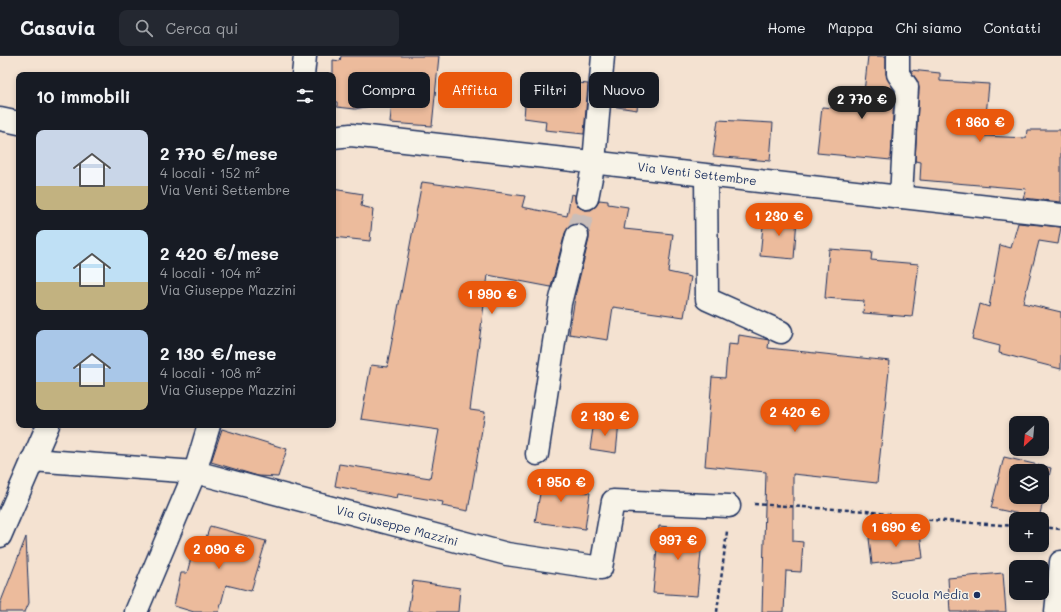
<!DOCTYPE html>
<html lang="it">
<meta charset="utf-8">
<style>
:root{--surface:#171b24;--page:#242831;--text:#f1f3f6;--muted:#9ea1a6;--line:#363941;--accent:#ea580c}
body{margin:0;font-family:Mali,sans-serif;background:var(--page);color:var(--text);height:100vh;display:flex;flex-direction:column;font-size:15px;white-space:nowrap}
*{box-sizing:border-box;margin:0}
p{font-size:13px;color:var(--muted)}
.icon{flex:none;width:22px;height:22px;fill:none;stroke:currentColor;stroke-width:2;stroke-linecap:round;stroke-linejoin:round}
.map{position:relative;flex:1;overflow:hidden}
.details{position:absolute;left:16px;top:16px;width:320px;height:356px;display:flex;flex-direction:column;background:var(--surface);border-radius:8px;box-shadow:0 2px 6px #0003}
.details>*{flex:none}
.hud{position:absolute;left:348px;top:16px;width:380px;height:36px;display:flex;gap:8px}
.needle{width:26px;rotate:206deg}
.fabs{position:absolute;left:1009px;top:360px;display:grid;gap:8px}
.fabs a{display:grid;place-items:center;width:40px;height:40px;border-radius:8px;background:var(--surface);box-shadow:0 2px 6px #0003;font-size:20px}
.price{position:absolute;translate:-50% -34px;padding:0 9px;border-radius:14px;background:var(--accent);color:#fff;font-size:13px;line-height:26px;filter:drop-shadow(0 1px 2px #0008)}
.price::after{content:'';position:absolute;left:50%;top:24px;width:12px;height:9px;margin-left:-6px;background:inherit;clip-path:polygon(0 0,100% 0,50% 100%)}
.price.current{background:#222;color:#fff}
ul{padding:0;list-style:none}
li{display:flex;align-items:center;gap:12px;height:100px;padding:0 20px}
li span{display:grid;place-items:center;flex:none;width:112px;height:80px;border-radius:8px;color:#555}
li>.icon{margin-inline-start:auto}
span .icon{width:48px;height:48px;fill:#fffc;stroke-width:1}
li b{font-size:17px}
h2{display:flex;justify-content:space-between;align-items:center;height:48px;padding:0 20px;font-size:17px}
.tag{padding:0 14px;border-radius:8px;background:var(--surface);box-shadow:0 2px 6px #0003;font-size:14px;line-height:36px}
.tag.current{background:var(--accent);color:#fff}
header{display:flex;align-items:center;gap:24px;box-sizing:border-box;height:56px;padding:0 20px;background:var(--surface);border-bottom:1px solid var(--line)}
header strong{font-size:19px}
nav{display:flex;gap:22px;margin-inline-start:auto;font-size:14px}
.search{width:280px;height:36px;background:var(--page);display:flex;align-items:center;gap:10px;box-sizing:border-box;padding:0 14px;border-radius:8px;color:var(--muted);font-size:15px}
.map>svg:first-child{display:block}
</style>
<header>
<strong>Casavia</strong>
<div class="search"><svg class="icon" aria-label="search" viewBox="0 0 24 24"><circle cx="10" cy="10" r="6"/><path d="M15 15l6 6"/></svg>Cerca qui</div>
<nav><a>Home</a><a>Mappa</a><a>Chi siamo</a><a>Contatti</a></nav>
</header>
<div class="map">
<svg width="1061" height="556" viewBox="0 0 1061 556">
<rect width="100%" height="100%" fill="#f4e2d1"/>
<filter id="ink" filterUnits="userSpaceOnUse"><feTurbulence type="fractalNoise" baseFrequency=".025" numOctaves="2"/><feDisplacementMap in="SourceGraphic" scale="8" xChannelSelector="R" yChannelSelector="G"/><feConvolveMatrix kernelMatrix="1 2 1 2 8 2 1 2 1" color-interpolation-filters="sRGB"/></filter>
<g filter="url(#ink)">
<path fill="#ecbb9c" stroke="#1b2f5e" fill-rule="evenodd" d="M 341,0 L 439,0 L 432,70 L 390,67 L 392,46 L 355,53 L 337,51 L 337,46 L 333,45 L 333,4 L 340,5 Z
M 868,0 L 886,0 L 886,18 L 894,35 L 891,104 L 817,97 L 822,51 L 862,54 Z
M 910,14 L 940,17 L 940,25 L 989,28 L 984,80 L 1026,82 L 1027,74 L 1061,74 L 1061,146 L 1023,142 L 1026,133 L 920,124 L 921,106 L 915,105 L 919,32 L 917,24 Z
M 527,22 L 588,28 L 584,78 L 545,74 L 546,65 L 524,62 Z
M 613,30 L 639,32 L 637,54 L 611,50 Z
M 718,64 L 773,67 L 770,105 L 713,100 Z
M 422,126 L 525,140 L 522,151 L 567,160 L 571,138 L 575,139 L 575,146 L 579,151 L 584,154 L 591,154 L 596,150 L 599,144 L 608,145 L 608,148 L 628,151 L 624,173 L 673,178 L 668,216 L 691,221 L 684,261 L 613,251 L 608,284 L 569,278 L 576,236 L 589,183 L 589,176 L 585,171 L 580,168 L 573,168 L 568,172 L 565,177 L 551,231 L 488,219 L 470,354 L 485,356 L 468,455 L 442,450 L 443,446 L 398,438 L 397,442 L 335,430 L 339,408 L 430,422 L 439,374 L 361,363 L 371,309 L 387,311 Z
M 333,133 L 363,138 L 361,150 L 373,153 L 370,185 L 333,181 Z
M 764,160 L 797,162 L 794,203 L 760,200 Z
M 1018,167 L 1061,171 L 1058,188 L 1039,185 L 1023,247 L 1061,256 L 1061,313 L 999,297 L 1000,290 L 972,283 L 980,248 L 989,251 L 1000,189 L 1011,192 Z
M 829,193 L 872,196 L 871,204 L 919,208 L 912,261 L 863,257 L 864,245 L 825,242 Z
M 739,279 L 769,284 L 768,292 L 890,305 L 877,427 L 793,418 L 793,485 L 803,486 L 801,516 L 786,515 L 784,556 L 762,556 L 766,416 L 705,410 L 712,321 L 725,322 L 728,288 L 738,289 Z
M 594,365 L 619,367 L 616,397 L 590,393 Z
M 222,373 L 287,393 L 278,421 L 258,420 L 211,406 Z
M 1004,401 L 1051,412 L 1039,462 L 991,452 ZM 1016,415 L 1042,415 L 1042,441 L 1016,441 Z
M 544,415 L 567,419 L 565,433 L 590,437 L 585,473 L 535,466 Z
M 210,470 L 266,485 L 251,535 L 226,529 L 219,556 L 194,556 L 174,550 L 181,517 L 187,517 L 191,502 L 196,503 L 200,486 L 205,485 Z
M 659,470 L 703,474 L 697,540 L 653,537 Z
M 920,477 L 923,502 L 872,508 L 869,482 Z
M 26,481 L 29,547 L 25,556 L 0,556 L 0,548 Z
M 1003,517 L 1006,556 L 950,556 L 948,522 Z
M 413,525 L 460,532 L 458,556 L 408,556 Z"/>
<g fill="none" stroke-linecap="round" stroke-linejoin="round">
<path stroke="#c9beba" stroke-width="22" stroke-dasharray="22 11" stroke-linecap="butt" d="M 577,180 L 587,142"/>
<g stroke="#1b2f5e" stroke-width="25">
<path id="minor" d="M 898,0 L 898,18 L 907,31 L 901,141
M 303,19 L 305,0
M 0,63 L 19,67
M 706,120 L 707,243 L 781,276
M 587,142 L 594,106 L 603,0
M 537,398 L 560,247 L 577,180
M 32,404 L 195,416 L 507,498 L 601,512 L 613,445 L 729,450
M 136,556 L 195,416 L 209,369
M 1056,556 L 1061,506"/>
</g>
<g stroke="#1b2f5e" stroke-width="25">
<path id="tertiary" d="M 333,81 L 351,79 L 1061,159
M 0,480 L 48,369"/>
</g>
<path stroke="#1b2f5e" stroke-width="2.5" stroke-dasharray="4 3" stroke-linecap="butt" d="M 754,448 L 866,455 L 919,463 L 1016,470
M 1042,471 L 1061,473
M 717,556 L 727,475"/>
<use href="#minor" stroke="#f7f3e8" stroke-width="22"/>
<use href="#tertiary" stroke="#f7f3e8" stroke-width="22"/>
</g>
</g>
<circle fill="#1b2f5e" stroke="#f7f3e8" stroke-width="1.5" cx="977" cy="539" r="4"/>
<g text-anchor="middle" stroke-width="3" stroke-linejoin="round" paint-order="stroke">
<g font-size="12" fill="#1b2f5e" stroke="#f7f3e8">
<text transform="translate(697 118) rotate(7)" y="4">Via Venti Settembre</text>
<text transform="translate(397 470) rotate(15)" y="4">Via Giuseppe Mazzini</text>
</g>
<g font-size="12" fill="#1b2f5e" stroke="#f7f3e8" text-anchor="end">
<text x="969" y="543">Scuola Media</text>
</g>
</g>
</svg>
<div class="fabs">
<a><svg class="needle" viewBox="-14 -14 28 28"><path d="M0-13l5 13h-10z" fill="#e53935"/><path d="M0 13l5-13h-10z" fill="#9ea1a6"/></svg></a>
<a><svg class="icon" aria-label="layers" viewBox="0 0 24 24"><path d="M12 4l9 5-9 5-9-5zM3 14l9 5 9-5"/></svg></a>
<a>+</a>
<a>−</a>
</div>
<b class="price current" style="left:862px;top:64px">2 770 €</b>
<b class="price" style="left:980px;top:87px">1 360 €</b>
<b class="price" style="left:779px;top:181px">1 230 €</b>
<b class="price" style="left:492px;top:259px">1 990 €</b>
<b class="price" style="left:795px;top:377px">2 420 €</b>
<b class="price" style="left:605px;top:381px">2 130 €</b>
<b class="price" style="left:561px;top:447px">1 950 €</b>
<b class="price" style="left:896px;top:492px">1 690 €</b>
<b class="price" style="left:678px;top:505px">997 €</b>
<b class="price" style="left:219px;top:514px">2 090 €</b>
<div class="hud">
<a class="tag">Compra</a>
<a class="tag current">Affitta</a>
<a class="tag">Filtri</a>
<a class="tag">Nuovo</a>
</div>
<section class="details">
<h2>10 immobili<svg class="icon" aria-label="filters" viewBox="0 0 24 24"><path d="M4 7h16M4 17h16"/><circle cx="9" cy="7" r="2"/><circle cx="15" cy="17" r="2"/></svg></h2>
<ul>
<li><span style="background:linear-gradient(#c9d6e8 70%,#c2b280 0)"><svg class="icon" aria-label="home" viewBox="0 0 24 24"><path d="M3 11l9-7 9 7M6 9v11h12V9"/></svg></span><div><b>2 770 €/mese</b><p>4 locali · 152 m²</p><p>Via Venti Settembre</p></div></li>
<li><span style="background:linear-gradient(#bfe0f5 65%,#c2b280 0)"><svg class="icon" aria-label="home" viewBox="0 0 24 24"><path d="M3 11l9-7 9 7M6 9v11h12V9"/></svg></span><div><b>2 420 €/mese</b><p>4 locali · 104 m²</p><p>Via Giuseppe Mazzini</p></div></li>
<li><span style="background:linear-gradient(#a9c7e8 65%,#c2b280 0)"><svg class="icon" aria-label="home" viewBox="0 0 24 24"><path d="M3 11l9-7 9 7M6 9v11h12V9"/></svg></span><div><b>2 130 €/mese</b><p>4 locali · 108 m²</p><p>Via Giuseppe Mazzini</p></div></li>
</ul>
</section>
</div>
